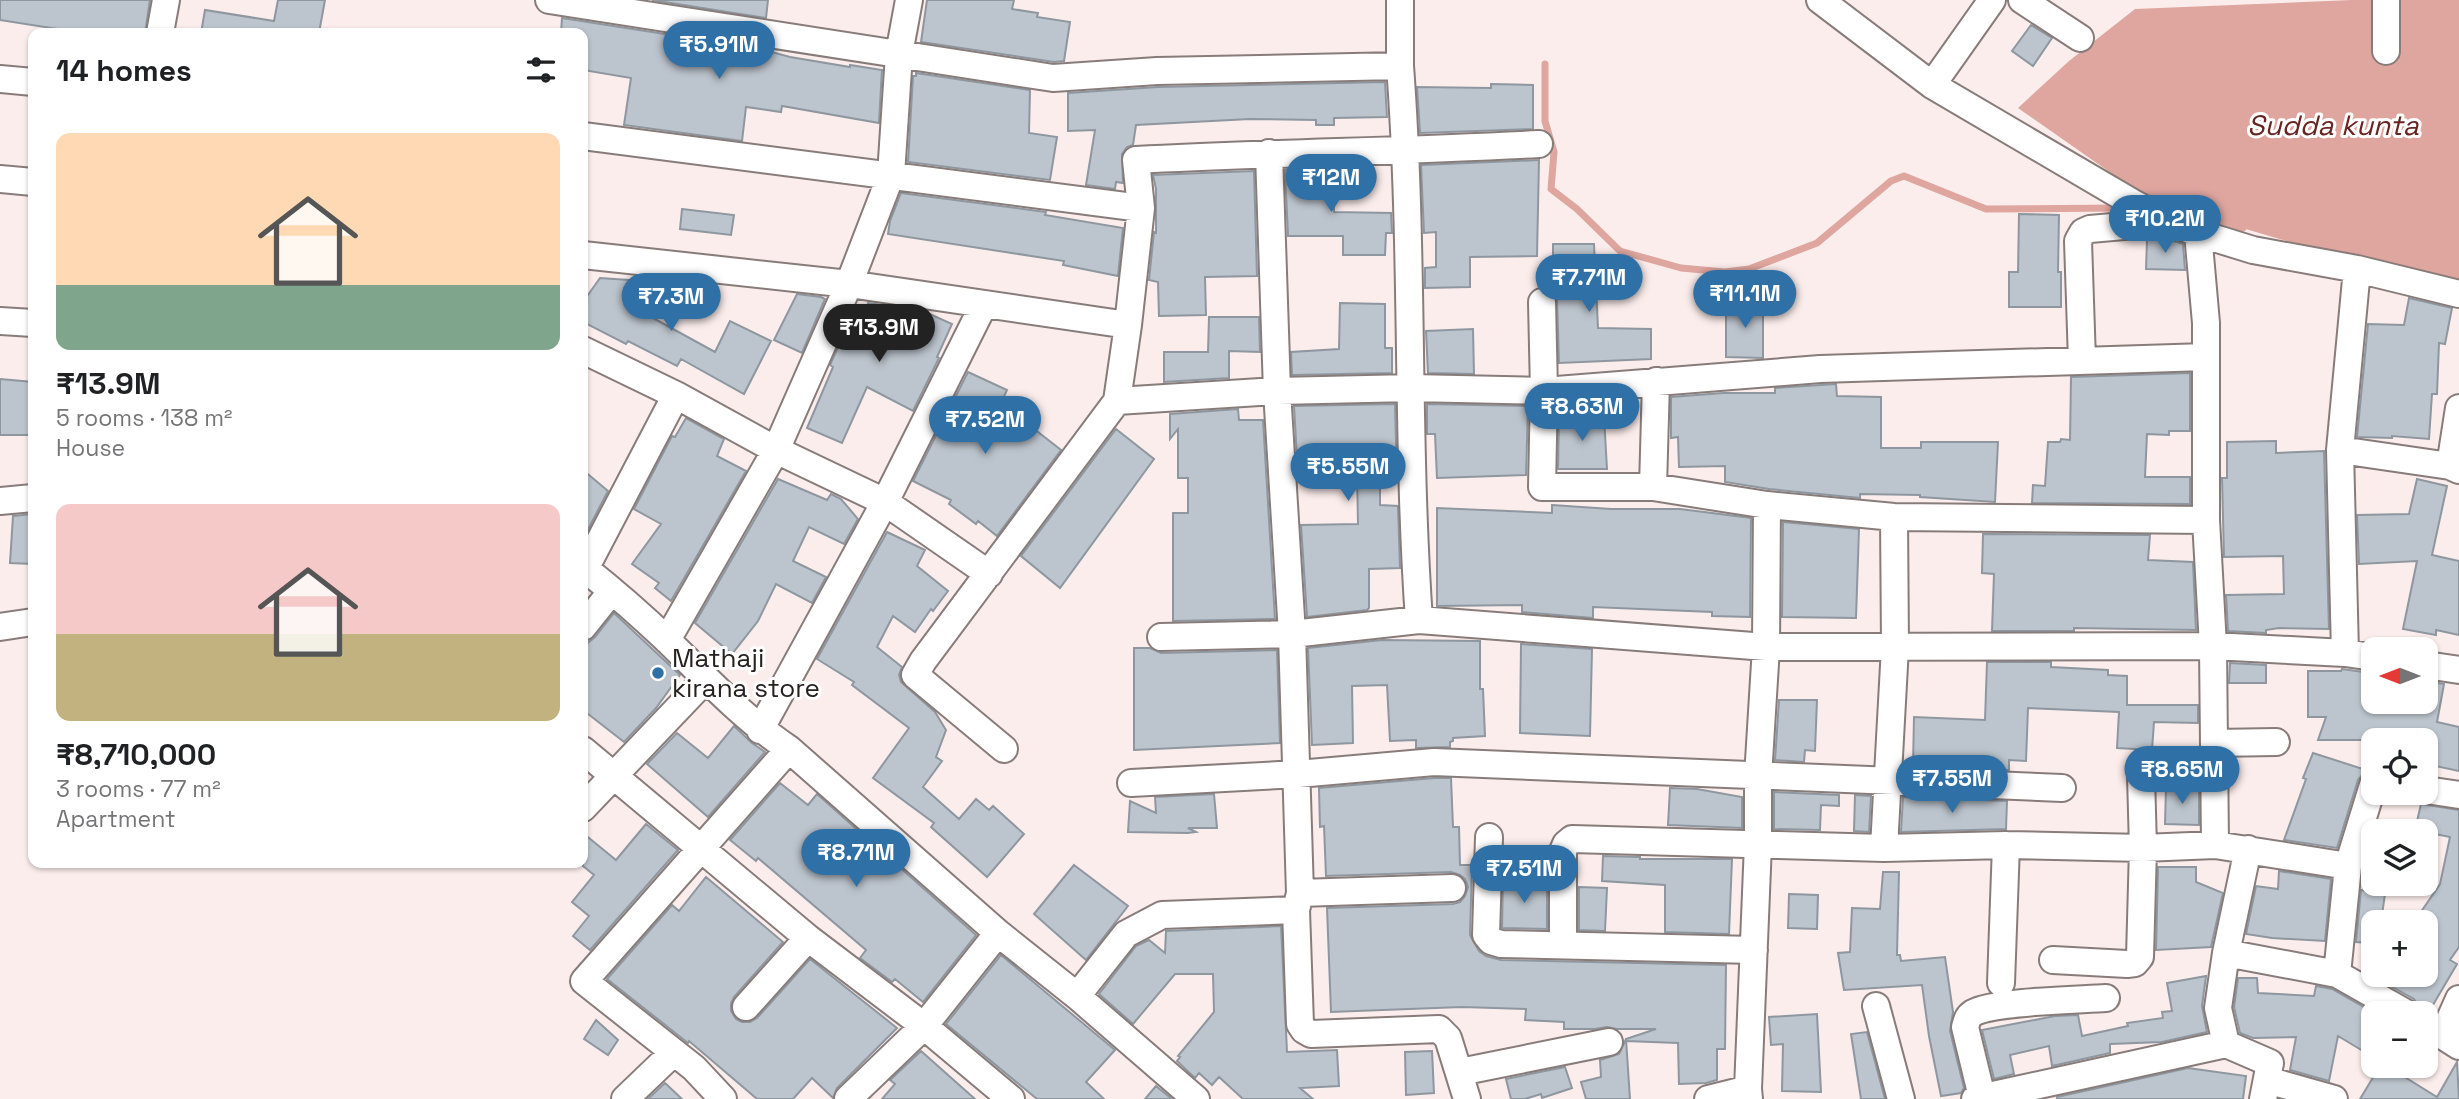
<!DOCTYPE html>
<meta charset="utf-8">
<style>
:root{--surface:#fff;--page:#f6f6f6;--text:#202124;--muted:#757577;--accent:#2f70a6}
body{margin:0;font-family:"Space Grotesk",sans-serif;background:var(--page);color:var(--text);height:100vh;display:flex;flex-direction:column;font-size:26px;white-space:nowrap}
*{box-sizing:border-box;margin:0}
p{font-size:23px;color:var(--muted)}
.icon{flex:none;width:38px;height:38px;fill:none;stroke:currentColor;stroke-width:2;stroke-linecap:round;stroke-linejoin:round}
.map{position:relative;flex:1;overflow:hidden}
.drawer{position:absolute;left:28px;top:28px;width:560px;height:840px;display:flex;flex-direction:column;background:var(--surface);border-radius:14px;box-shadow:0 2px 5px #0004}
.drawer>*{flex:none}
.needle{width:46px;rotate:270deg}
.buttons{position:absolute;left:2361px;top:637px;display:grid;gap:14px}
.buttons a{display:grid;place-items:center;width:77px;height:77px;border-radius:14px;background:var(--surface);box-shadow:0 2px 5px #0004;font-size:35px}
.price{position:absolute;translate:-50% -60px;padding:0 16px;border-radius:24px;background:var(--accent);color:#fff;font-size:23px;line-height:46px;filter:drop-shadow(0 2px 4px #0008)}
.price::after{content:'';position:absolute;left:50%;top:42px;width:21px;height:16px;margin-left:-10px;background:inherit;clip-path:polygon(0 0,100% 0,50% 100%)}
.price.current{background:#222;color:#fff}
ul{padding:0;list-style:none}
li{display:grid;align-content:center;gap:14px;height:371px;padding:0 28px}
li span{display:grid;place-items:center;height:217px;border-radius:14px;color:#555}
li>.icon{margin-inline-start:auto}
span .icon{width:126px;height:126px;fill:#fffc;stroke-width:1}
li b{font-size:30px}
h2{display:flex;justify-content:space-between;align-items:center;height:84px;padding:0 28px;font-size:30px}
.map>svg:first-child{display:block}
</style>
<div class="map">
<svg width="2459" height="1099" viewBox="0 0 2459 1099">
<rect width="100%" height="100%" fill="#fbedeb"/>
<path fill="#dea69f" d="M 2352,0 L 2459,0 L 2459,282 L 2310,248 L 2151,201 L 2018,108 L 2069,61 L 2135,9 Z"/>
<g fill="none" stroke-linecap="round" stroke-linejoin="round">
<path stroke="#dea69f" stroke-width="7" d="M 1545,64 L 1545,121 L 1554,152 L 1551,189 L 1577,209 L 1620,251 L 1681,268 L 1725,272 L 1749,269 L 1817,243 L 1891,181 L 1904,176 L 1986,209 L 2121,208
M 2165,208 L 2243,228"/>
</g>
<path fill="#bcc4cd" stroke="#8e979f" stroke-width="2" d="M 0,0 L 150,0 L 145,33 L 83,33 L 0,20 Z
M 278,0 L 325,0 L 319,33 L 201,33 L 205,10 L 274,21 Z
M 652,0 L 768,0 L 766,18 Z
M 927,0 L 1014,0 L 1012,9 L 1038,13 L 1037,17 L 1070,22 L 1064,61 L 1054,62 L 921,42 Z
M 562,18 L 761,49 L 790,57 L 850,67 L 850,65 L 882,70 L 879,123 L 782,106 L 781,112 L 746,107 L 742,141 L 624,125 L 631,78 L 583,70 L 583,33 L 561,33 Z
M 2031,25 L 2052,38 L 2033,66 L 2012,51 Z
M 916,73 L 1030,90 L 1029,133 L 1057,137 L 1050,180 L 908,162 L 913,76 L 916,76 Z
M 1385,82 L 1387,117 L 1334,118 L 1334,125 L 1316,125 L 1316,120 L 1250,119 L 1136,125 L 1133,145 L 1127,147 L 1122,154 L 1123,183 L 1116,182 L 1115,189 L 1086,185 L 1095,130 L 1068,131 L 1068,93 L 1158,87 Z
M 1491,84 L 1533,85 L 1533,129 L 1420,133 L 1417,87 L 1491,88 Z
M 1539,160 L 1537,256 L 1470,257 L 1470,287 L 1425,288 L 1425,268 L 1436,267 L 1436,232 L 1424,233 L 1421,165 Z
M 1333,168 L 1334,212 L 1391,213 L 1392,233 L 1386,233 L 1385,255 L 1343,255 L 1343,236 L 1288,236 L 1285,170 Z
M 1254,171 L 1257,276 L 1205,277 L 1206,315 L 1159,316 L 1158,282 L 1149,280 L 1154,232 L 1156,233 L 1156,189 L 1153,175 Z
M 901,193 L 1046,212 L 1045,215 L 1123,228 L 1118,276 L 1063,265 L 1064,261 L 888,234 L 890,221 Z
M 682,209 L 734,215 L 731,235 L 680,229 Z
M 2019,214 L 2059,215 L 2058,272 L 2061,272 L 2061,307 L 2009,307 L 2009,272 L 2018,272 Z
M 2152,239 L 2171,240 L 2183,244 L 2185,270 L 2146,269 L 2147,240 Z
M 1553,244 L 1594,244 L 1598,328 L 1651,329 L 1651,359 L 1559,363 L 1556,265 L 1553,265 Z
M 600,278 L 657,282 L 642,312 L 715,352 L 730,321 L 771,341 L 744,394 L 681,359 L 677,366 L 628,341 L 626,344 L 583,322 L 583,302 Z
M 797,294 L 821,297 L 825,299 L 802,353 L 774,340 Z
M 2409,298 L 2452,308 L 2445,344 L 2439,343 L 2437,394 L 2432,394 L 2429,439 L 2392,436 L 2392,438 L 2357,437 L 2368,324 L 2404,325 Z
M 868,303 L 923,311 L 952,324 L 937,357 L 939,358 L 913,411 L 867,387 L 842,443 L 807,428 L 833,367 L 830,365 L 851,318 L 860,323 Z
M 1340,303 L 1385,304 L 1385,348 L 1392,348 L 1392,373 L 1292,375 L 1291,352 L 1339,349 Z
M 1726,303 L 1763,303 L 1763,358 L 1726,357 Z
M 1209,317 L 1259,317 L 1260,352 L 1229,351 L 1229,378 L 1164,382 L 1164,352 L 1208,352 Z
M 1473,329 L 1474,374 L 1428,373 L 1426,331 Z
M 968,372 L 1007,390 L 1001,403 L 1061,450 L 997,536 L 978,521 L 976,524 L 949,504 L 951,500 L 913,481 Z
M 2190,373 L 2190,431 L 2169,431 L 2169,435 L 2147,434 L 2145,477 L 2190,477 L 2190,504 L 2032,503 L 2033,485 L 2045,486 L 2048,442 L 2060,442 L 2061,439 L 2070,440 L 2071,377 Z
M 0,379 L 33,382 L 33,435 L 0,435 Z
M 1836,384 L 1837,396 L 1881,397 L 1881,448 L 1921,448 L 1921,442 L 1998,442 L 1995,502 L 1920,497 L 1920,495 L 1860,494 L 1860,498 L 1769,489 L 1725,482 L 1725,466 L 1679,467 L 1678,437 L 1671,438 L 1671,397 L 1723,393 L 1775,393 L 1775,388 Z
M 1395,404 L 1397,479 L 1380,479 L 1380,505 L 1398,506 L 1400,568 L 1369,569 L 1369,608 L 1367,610 L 1307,617 L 1301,525 L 1358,524 L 1357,474 L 1298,476 L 1294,406 Z
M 1427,404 L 1528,406 L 1526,475 L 1437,478 L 1435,434 L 1427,434 Z
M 1238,409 L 1239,420 L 1263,420 L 1275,619 L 1173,621 L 1173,513 L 1188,513 L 1188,478 L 1178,478 L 1178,429 L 1170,439 L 1170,414 Z
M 1559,417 L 1604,417 L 1607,469 L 1558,469 Z
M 686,418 L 724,439 L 717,456 L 746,471 L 671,601 L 655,588 L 659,583 L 632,564 L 661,524 L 634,509 L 672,436 L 675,437 Z
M 1116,429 L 1154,459 L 1060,588 L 1021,556 Z
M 2276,441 L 2276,453 L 2324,451 L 2329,629 L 2279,628 L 2266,630 L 2266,633 L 2228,631 L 2226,595 L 2284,594 L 2283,556 L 2224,557 L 2222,478 L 2227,478 L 2227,442 Z
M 583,470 L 608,491 L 583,539 Z
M 778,479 L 827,500 L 831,494 L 841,499 L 858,519 L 844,544 L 809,527 L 793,561 L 826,577 L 812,603 L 776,584 L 758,621 L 732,654 L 695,623 Z
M 2417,479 L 2447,486 L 2432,555 L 2459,561 L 2459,635 L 2436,630 L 2436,635 L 2403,629 L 2417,561 L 2359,564 L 2357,515 L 2409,514 Z
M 1552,505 L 1611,509 L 1680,509 L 1751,518 L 1750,617 L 1712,616 L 1712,612 L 1593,607 L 1593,618 L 1522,612 L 1522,605 L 1437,606 L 1437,508 L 1552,513 Z
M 33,514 L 33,564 L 10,563 L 13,516 Z
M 1783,522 L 1859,529 L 1856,618 L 1782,617 Z
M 887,532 L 925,550 L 917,566 L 948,591 L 933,611 L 931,609 L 915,632 L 893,616 L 877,647 L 902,667 L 899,675 L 901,682 L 935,712 L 946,730 L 936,757 L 942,761 L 923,787 L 959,819 L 976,799 L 989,810 L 993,806 L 1024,834 L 987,877 L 931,827 L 934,823 L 873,778 L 909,728 L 852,685 L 854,682 L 817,659 Z
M 1983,534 L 2150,535 L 2148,560 L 2193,562 L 2196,630 L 2074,628 L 2074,631 L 1992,631 L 1994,574 L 1982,573 Z
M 614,613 L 680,675 L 656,708 L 624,742 L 583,710 L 583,647 L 595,637 Z
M 1382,640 L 1480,641 L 1480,689 L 1483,689 L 1485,736 L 1453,738 L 1453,741 L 1450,742 L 1450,747 L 1416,748 L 1416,740 L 1390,741 L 1387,685 L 1352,686 L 1353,743 L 1312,745 L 1308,648 Z
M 1521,644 L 1592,649 L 1590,736 L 1520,733 Z
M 1134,648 L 1150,648 L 1161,653 L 1277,650 L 1280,743 L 1134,750 Z
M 1987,662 L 2051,662 L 2051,667 L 2108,670 L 2108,675 L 2127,676 L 2127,705 L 2198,705 L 2198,723 L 2154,722 L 2152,750 L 2117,748 L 2119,712 L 2028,708 L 2026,761 L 2009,760 L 2009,770 L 1913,766 L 1914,717 L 1985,720 Z
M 2230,663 L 2266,665 L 2266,683 L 2229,683 Z
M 2342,669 L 2371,673 L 2366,702 L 2426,702 L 2426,681 L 2444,684 L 2437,722 L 2459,727 L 2459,771 L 2426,764 L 2426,740 L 2318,740 L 2326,717 L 2308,717 L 2308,671 L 2341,671 Z
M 1779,700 L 1817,700 L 1815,751 L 1805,750 L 1804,762 L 1775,760 Z
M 734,726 L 752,743 L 765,752 L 708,817 L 647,764 L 677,733 L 708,758 Z
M 2313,753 L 2366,770 L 2358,780 L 2337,848 L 2284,840 L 2306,779 L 2303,778 Z
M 1434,778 L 1451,778 L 1453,827 L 1459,827 L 1460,865 L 1472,865 L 1470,935 L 1479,951 L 1486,956 L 1501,960 L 1726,965 L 1725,1049 L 1717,1049 L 1717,1080 L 1706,1083 L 1679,1084 L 1678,1043 L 1626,1041 L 1626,1039 L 1656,1029 L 1617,1029 L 1607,1027 L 1595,1029 L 1564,1029 L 1564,1022 L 1525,1020 L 1526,1009 L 1462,1007 L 1331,1012 L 1327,908 L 1453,904 L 1460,902 L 1465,896 L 1468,887 L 1465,879 L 1460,875 L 1451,872 L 1326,876 L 1324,826 L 1320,827 L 1319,788 Z
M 780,783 L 808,805 L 817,794 L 976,935 L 923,1002 L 895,979 L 892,982 L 860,958 L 866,950 L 758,858 L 756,861 L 730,840 Z
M 2166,787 L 2199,787 L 2199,825 L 2165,824 Z
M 1670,788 L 1697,789 L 1742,797 L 1742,828 L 1668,825 Z
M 1774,792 L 1839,795 L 1839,806 L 1821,805 L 1820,830 L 1774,829 Z
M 1214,794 L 1217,828 L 1188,828 L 1196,832 L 1188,833 L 1128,832 L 1130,801 L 1156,813 L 1155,797 Z
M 1855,795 L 1871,796 L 1869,832 L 1854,831 Z
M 1903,797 L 2007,801 L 2006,829 L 1901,832 Z
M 2421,804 L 2459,810 L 2459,947 L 2450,960 L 2457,964 L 2430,1010 L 2421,1010 L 2414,999 L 2387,984 L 2393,975 L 2426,975 L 2426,922 L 2414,922 L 2440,884 L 2450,837 L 2415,830 Z
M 646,824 L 678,850 L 590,950 L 573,936 L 589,916 L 572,902 L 594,875 L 583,866 L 583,833 L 616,860 Z
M 1603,856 L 1640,857 L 1640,859 L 1732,859 L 1729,934 L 1665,932 L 1665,885 L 1602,881 Z
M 1074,865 L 1128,906 L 1086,960 L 1034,914 Z
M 2158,867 L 2196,867 L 2196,882 L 2223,893 L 2211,947 L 2156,950 Z
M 2279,871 L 2331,879 L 2325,941 L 2272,938 L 2246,934 L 2256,886 L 2278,889 Z
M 1883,872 L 1899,872 L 1897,955 L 1900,955 L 1901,961 L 1945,957 L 1953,1012 L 1950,1031 L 1964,1088 L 1961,1093 L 1941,1096 L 1929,1036 L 1922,985 L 1844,990 L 1838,953 L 1850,952 L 1852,908 L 1880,909 Z
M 706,877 L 783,942 L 734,997 L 731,1003 L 731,1011 L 736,1019 L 742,1022 L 750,1022 L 757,1018 L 810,959 L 897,1028 L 837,1088 L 833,1098 L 812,1078 L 793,1099 L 757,1099 L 689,1041 L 688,1043 L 607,979 L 672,905 L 679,911 Z
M 1503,879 L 1547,884 L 1547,929 L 1502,928 Z
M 1579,887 L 1607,888 L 1605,931 L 1579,930 Z
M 2361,890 L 2385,894 L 2381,922 L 2373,922 L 2369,943 L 2356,942 Z
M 1789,894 L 1818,895 L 1817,929 L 1788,928 Z
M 1281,926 L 1287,1052 L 1337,1050 L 1339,1086 L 1300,1088 L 1313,1099 L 1243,1099 L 1219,1077 L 1212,1085 L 1199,1073 L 1195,1078 L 1177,1061 L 1180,1057 L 1178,1056 L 1214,1012 L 1213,974 L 1175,974 L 1133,1024 L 1099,994 L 1136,946 L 1149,940 L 1165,953 L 1166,931 Z
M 1001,955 L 1115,1050 L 1086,1082 L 1104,1099 L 1037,1099 L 946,1024 Z
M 2206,976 L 2202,1006 L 2207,1032 L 2162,1042 L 2110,1044 L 2110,1053 L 2052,1066 L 2049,1046 L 2010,1055 L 2014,1074 L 1994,1079 L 1982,1030 L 2055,1016 L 2078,1015 L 2082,1036 L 2128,1026 L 2127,1023 L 2163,1018 L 2162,1012 L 2172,1011 L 2167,983 Z
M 2238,978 L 2257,978 L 2258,993 L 2314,996 L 2316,986 L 2332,989 L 2374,1013 L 2373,1057 L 2338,1036 L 2329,1081 L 2290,1070 L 2296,1037 L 2253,1038 L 2240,1033 L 2234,1007 Z
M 1817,1014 L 1821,1092 L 1782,1091 L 1783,1044 L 1771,1045 L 1769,1017 Z
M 596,1020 L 618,1040 L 608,1055 L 584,1039 Z
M 1867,1032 L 1885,1099 L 1861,1099 L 1851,1034 Z
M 1626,1039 L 1630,1099 L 1586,1099 L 1581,1082 L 1601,1077 L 1600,1060 L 1619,1054 Z
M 921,1051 L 975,1099 L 882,1099 L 895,1084 L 890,1080 Z
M 1432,1051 L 1434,1093 L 1406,1095 L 1405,1052 Z
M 2457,1062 L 2459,1099 L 2360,1099 L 2380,1066 L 2387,1066 L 2437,1097 Z
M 1565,1067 L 1572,1088 L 1542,1098 L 1541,1094 L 1525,1099 L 1511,1099 L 1506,1079 Z
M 2188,1068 L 2246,1076 L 2243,1099 L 2057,1099 L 2057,1097 Z
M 665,1083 L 682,1099 L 648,1099 Z
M 1156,1086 L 1172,1099 L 1145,1099 Z"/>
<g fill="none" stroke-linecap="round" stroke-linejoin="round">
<g stroke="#887c7a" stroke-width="30">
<path id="street" d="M 549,0 L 1053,78 L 1157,71 L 1400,66 C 1414,251 1406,436 1419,620
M 1400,0 L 1400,66
M 1820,0 L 1932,85 L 2133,203 L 2169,222 L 2198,233 L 2206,323 L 2206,520 L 2213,646 L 2215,845
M 2022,0 L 2080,38
M 160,33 L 166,0
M 2386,51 L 2386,0
M 0,79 L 33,82
M 1932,85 L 1992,0
M 583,136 L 1141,208
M 1539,144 C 1405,151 1271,153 1136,160 L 1141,208 L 1128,325 L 1117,401 L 1277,391 L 1412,388 L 1544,391 L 1820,369 L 2206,357
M 1269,153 L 1277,391 L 1292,634 L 1300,893 L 1296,910 L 1300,1024 L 1304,1030 L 1311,1034 L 1439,1029 L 1448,1038 L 1467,1099
M 0,179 L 33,182
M 2198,233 L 2253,250 L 2357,269 L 2459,294
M 583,255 L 849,284 L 1128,325
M 1542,302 L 1544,391 L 1542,487 L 1653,487 L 1767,505 L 1894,517 L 2206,520
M 0,321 L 33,323
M 583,350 L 676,395 L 776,450 L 885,502 L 989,574
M 2082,361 L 2078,241 L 2083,232 L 2090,229 L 2169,222
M 2340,450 L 2450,466 L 2459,470
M 2450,466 L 2459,408
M 1653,487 L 1656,381
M 0,501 L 33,498
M 583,567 C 612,590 642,616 668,641 C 707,679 743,718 789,749 L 998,933 L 1077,996 L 1196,1099
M 585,569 L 676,395
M 0,627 L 33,622
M 583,627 L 611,592
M 1161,637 L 1292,634 L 1419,620 L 1766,647 L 2213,646 L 2345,653 L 2373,657
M 667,640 L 776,450 L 849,284 L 891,175 L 899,54 L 909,0
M 2345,653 L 2340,450 L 2357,269
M 2426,665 L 2459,670
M 760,730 L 885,502 L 984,304
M 2214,743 L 2276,742
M 1004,749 L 915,675 L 923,661 L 1117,401
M 583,750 L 808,938 L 924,1026 L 1011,1099
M 1131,783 L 1298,774 L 1434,762 L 2062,788
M 2426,790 L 2459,795
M 583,808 L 705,680
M 1489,837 L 1486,935 L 1491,941 L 1501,944 L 1754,950
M 1884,848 L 1895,647 L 1894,517
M 2248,849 L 2226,953 L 2218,1008 L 2226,1044 L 2270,1063 L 2263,1099
M 1300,893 L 1452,888
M 1563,945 L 1563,851 L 1566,844 L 1572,839 L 1884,848 L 2006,845 L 2143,848 L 2215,845 L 2348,866
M 2226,953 L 2337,974 L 2406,1013
M 2053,960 L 2127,964 L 2135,963 L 2140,957 L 2143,848 L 2141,776
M 2337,974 L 2348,866 L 2373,785
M 2001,983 L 2006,845
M 1077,996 L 1126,934 L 1162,915 L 1296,910
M 1876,1006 L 1901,1099
M 746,1007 L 808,938
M 2426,1025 L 2459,1046
M 2443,1035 L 2459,999
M 1460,1072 L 1609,1042
M 2267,1080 L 2334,1099
M 1982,1097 L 1965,1027 C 1967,1021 1967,1017 1973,1013 C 1994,1001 2077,1000 2106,998
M 625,1099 L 674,1052
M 723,1099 L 694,1068 L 584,981 L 789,749
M 848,1099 L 924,1026 L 998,933
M 1708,1099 L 1748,1089
M 1749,1099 L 1748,1089 L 1758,844 L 1758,777 L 1766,647 L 1767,505
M 1975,1099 L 2226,1044"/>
</g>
<use href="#street" stroke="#fff" stroke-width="26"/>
</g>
<circle fill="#2f70a6" stroke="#fefefe" stroke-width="2.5" cx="658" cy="673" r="7"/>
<g text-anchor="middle" stroke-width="6" stroke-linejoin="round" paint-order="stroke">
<g font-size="26" fill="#262120" stroke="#fefefe" text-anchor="start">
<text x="672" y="667">Mathaji<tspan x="672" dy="30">kirana store</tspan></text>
</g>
<g font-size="28" font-style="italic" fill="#672420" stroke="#fefefe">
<text x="2333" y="135">Sudda kunta</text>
</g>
</g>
</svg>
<div class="buttons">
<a><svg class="needle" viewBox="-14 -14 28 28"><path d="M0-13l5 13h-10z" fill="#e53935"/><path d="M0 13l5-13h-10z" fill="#757577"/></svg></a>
<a><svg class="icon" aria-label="locate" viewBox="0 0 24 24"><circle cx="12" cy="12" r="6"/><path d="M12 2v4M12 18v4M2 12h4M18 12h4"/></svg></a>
<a><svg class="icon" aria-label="layers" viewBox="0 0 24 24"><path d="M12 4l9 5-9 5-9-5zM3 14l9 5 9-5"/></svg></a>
<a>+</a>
<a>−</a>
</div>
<b class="price" style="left:719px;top:81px">₹5.91M</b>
<b class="price" style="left:1331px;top:214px">₹12M</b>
<b class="price" style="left:2165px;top:255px">₹10.2M</b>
<b class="price" style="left:1589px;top:314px">₹7.71M</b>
<b class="price" style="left:1745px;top:330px">₹11.1M</b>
<b class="price" style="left:671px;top:333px">₹7.3M</b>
<b class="price current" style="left:879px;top:364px">₹13.9M</b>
<b class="price" style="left:1582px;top:443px">₹8.63M</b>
<b class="price" style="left:985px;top:456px">₹7.52M</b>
<b class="price" style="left:1348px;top:503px">₹5.55M</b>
<b class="price" style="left:2182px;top:806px">₹8.65M</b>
<b class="price" style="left:1952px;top:815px">₹7.55M</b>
<b class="price" style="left:856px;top:889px">₹8.71M</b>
<b class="price" style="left:1524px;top:905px">₹7.51M</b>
<section class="drawer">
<h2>14 homes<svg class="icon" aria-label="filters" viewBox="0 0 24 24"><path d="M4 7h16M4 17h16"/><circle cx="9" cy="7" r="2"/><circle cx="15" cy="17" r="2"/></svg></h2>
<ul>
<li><span style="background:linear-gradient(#ffd9b3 70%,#7fa58c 0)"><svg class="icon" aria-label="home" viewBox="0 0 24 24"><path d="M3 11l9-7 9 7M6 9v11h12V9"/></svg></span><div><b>₹13.9M</b><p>5 rooms · 138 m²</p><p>House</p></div></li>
<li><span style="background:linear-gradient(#f6c9c9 60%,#c2b280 0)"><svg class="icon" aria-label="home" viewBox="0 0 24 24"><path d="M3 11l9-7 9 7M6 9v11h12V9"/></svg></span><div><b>₹8,710,000</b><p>3 rooms · 77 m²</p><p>Apartment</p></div></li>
</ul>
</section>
</div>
